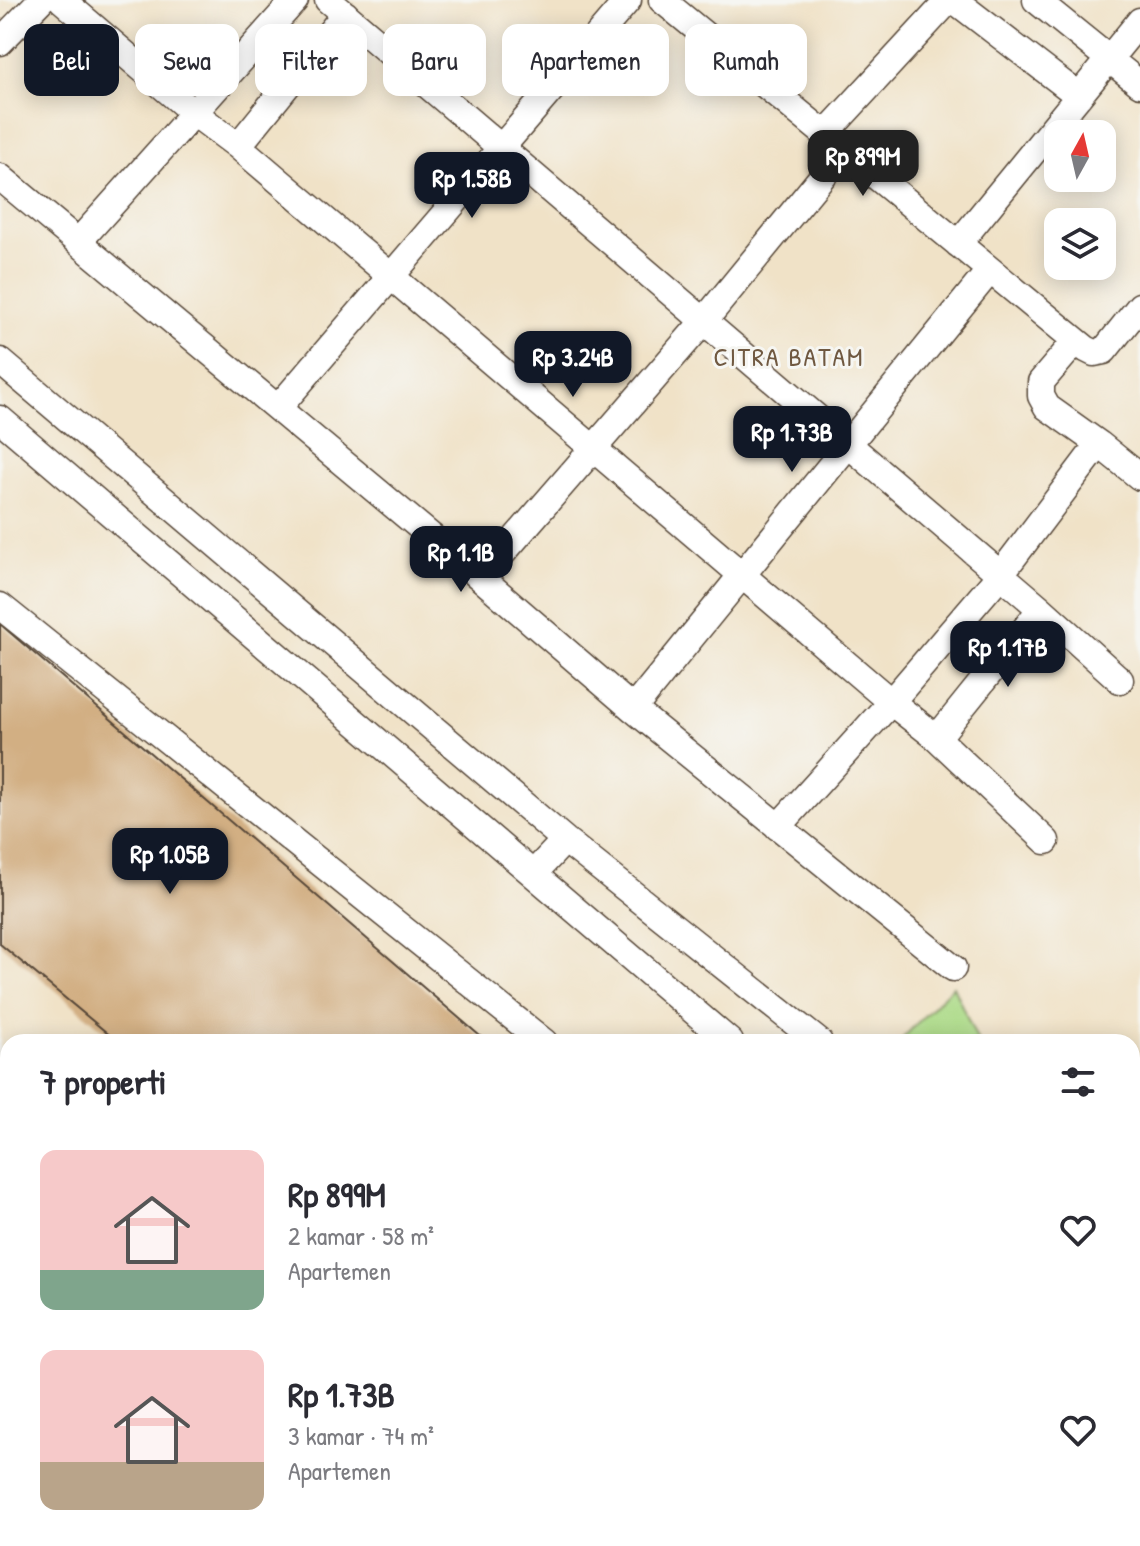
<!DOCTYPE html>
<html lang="id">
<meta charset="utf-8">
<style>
:root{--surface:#fff;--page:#f2f2f3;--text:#2b2b33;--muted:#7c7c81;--accent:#111827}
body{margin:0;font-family:"Patrick Hand",sans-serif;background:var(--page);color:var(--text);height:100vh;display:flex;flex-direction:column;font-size:30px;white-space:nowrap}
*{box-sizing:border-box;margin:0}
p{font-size:26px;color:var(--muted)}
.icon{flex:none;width:44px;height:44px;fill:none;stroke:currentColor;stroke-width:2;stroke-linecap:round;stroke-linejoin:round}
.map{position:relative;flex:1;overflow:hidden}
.sheet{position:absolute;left:0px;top:1034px;width:1140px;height:512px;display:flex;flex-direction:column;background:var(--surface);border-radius:24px 24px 0 0;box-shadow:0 4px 20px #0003}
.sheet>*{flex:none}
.hud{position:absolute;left:24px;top:24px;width:1092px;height:72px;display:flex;gap:16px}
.needle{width:52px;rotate:8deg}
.fabs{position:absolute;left:1044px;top:120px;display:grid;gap:16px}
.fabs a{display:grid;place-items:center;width:72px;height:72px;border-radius:16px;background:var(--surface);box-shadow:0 4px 20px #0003;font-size:40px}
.price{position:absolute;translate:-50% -68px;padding:0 18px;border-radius:16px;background:var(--accent);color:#fff;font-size:26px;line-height:52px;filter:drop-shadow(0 2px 4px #0008)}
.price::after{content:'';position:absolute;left:50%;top:48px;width:24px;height:18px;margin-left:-12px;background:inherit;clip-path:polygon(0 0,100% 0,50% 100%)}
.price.current{background:#222;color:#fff}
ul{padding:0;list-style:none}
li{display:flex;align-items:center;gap:24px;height:200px;padding:0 40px}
li span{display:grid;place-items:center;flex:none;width:224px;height:160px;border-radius:16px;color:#555}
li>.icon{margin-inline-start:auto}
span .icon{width:96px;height:96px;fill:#fffc;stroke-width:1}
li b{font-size:34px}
h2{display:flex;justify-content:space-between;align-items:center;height:96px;padding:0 40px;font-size:34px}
.pill{padding:0 28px;border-radius:16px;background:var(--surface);box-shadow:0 4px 20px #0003;font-size:28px;line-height:72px}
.pill.current{background:var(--accent);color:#fff}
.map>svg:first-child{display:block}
</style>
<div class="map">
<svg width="1140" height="1546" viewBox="0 0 1140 1546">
<rect width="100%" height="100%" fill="#f6f6f2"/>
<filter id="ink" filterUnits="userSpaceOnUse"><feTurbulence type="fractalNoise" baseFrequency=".0125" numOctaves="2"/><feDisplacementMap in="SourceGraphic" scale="16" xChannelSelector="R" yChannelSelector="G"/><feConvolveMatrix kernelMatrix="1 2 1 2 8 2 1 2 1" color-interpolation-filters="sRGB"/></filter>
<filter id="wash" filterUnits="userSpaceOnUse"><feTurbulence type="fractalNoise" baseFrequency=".006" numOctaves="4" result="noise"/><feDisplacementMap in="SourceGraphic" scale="32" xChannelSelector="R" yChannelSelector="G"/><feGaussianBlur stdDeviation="1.8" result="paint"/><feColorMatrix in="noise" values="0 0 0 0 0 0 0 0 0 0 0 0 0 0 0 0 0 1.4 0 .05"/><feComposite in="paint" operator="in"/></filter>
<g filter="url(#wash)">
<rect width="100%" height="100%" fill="#f0e2c7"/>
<path fill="#acda87" stroke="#748252" stroke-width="2" d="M 953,986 L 978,1042 L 899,1042 Z
M 310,1538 L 620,1538 L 613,1546 L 302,1546 Z"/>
<g id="blocks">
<path fill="#d2af83" d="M 0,624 L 487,1042 L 118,1042 L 0,944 Z"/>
</g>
</g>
<g filter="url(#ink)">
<use href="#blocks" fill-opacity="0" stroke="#564637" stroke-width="2"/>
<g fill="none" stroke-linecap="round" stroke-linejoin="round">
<g stroke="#564637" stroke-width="29">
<path id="minor" d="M 62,0 L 194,113 L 238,146 L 891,702 L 937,738 L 1046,841
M 328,0 L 1041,609 L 1120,680
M 662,0 L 1086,349 L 1094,353 L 1104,351 L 1140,306
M 954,0 L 1079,96
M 1036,0 L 1140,84
M 0,42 L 41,0
M 826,133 L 949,0
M 238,146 L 345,14
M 0,177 L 481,578 L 633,709 L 953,968
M 79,241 L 295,0
M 958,244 L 1140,21
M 1076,341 L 1041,382 L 1041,396 L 1047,407 L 1099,444 L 1140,477
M 0,361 L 565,840 L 819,1042
M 278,408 L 628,0
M 0,419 L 730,1042
M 481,578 L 704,321 L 844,150
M 0,606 L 544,1042
M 633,709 L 990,270
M 937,738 L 1041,609
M 778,827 L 891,702 L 1000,575 L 1099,444
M 533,874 L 565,840
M 935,1546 L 935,1539 L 992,1546"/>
</g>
<g stroke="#564637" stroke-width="41">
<path id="highway" d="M 1132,1174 L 1140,1171
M 1132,1235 L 1140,1232
M 613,1546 L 620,1538
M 700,1546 L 708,1538"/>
</g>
<path stroke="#564637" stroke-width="5" stroke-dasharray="2 6" stroke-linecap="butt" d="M 383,1546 L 390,1538
M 476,1546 L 483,1538"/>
<use href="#minor" stroke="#fff" stroke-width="26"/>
<use href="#highway" stroke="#f2c26a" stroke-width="38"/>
</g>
</g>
<g text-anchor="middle" stroke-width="6" stroke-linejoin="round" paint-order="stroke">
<g font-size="26" letter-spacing="2" fill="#705941" stroke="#f6f6f2">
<text x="789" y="366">CITRA BATAM</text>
</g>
</g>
</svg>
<div class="fabs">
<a><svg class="needle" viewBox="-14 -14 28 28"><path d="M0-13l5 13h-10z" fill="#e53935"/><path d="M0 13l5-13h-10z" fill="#7c7c81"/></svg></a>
<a><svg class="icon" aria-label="layers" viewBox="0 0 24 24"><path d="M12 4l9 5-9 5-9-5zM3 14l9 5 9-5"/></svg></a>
</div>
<b class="price current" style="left:863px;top:198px">Rp 899M</b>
<b class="price" style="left:472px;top:220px">Rp 1.58B</b>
<b class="price" style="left:573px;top:399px">Rp 3.24B</b>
<b class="price" style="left:792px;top:474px">Rp 1.73B</b>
<b class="price" style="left:461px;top:594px">Rp 1.1B</b>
<b class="price" style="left:1008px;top:689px">Rp 1.17B</b>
<b class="price" style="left:170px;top:896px">Rp 1.05B</b>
<div class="hud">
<a class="pill current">Beli</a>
<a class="pill">Sewa</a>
<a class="pill">Filter</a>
<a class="pill">Baru</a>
<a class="pill">Apartemen</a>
<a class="pill">Rumah</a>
</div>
<section class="sheet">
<h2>7 properti<svg class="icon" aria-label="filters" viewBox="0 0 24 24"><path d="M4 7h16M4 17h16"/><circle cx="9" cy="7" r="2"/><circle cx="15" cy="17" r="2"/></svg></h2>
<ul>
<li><span style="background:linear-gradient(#f6c9c9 75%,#7fa58c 0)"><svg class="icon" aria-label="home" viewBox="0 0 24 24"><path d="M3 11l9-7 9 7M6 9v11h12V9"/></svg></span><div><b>Rp 899M</b><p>2 kamar · 58 m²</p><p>Apartemen</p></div><svg class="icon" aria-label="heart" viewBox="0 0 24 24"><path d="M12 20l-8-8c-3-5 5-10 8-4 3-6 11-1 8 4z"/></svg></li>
<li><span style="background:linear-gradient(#f6c9c9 70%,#b9a48a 0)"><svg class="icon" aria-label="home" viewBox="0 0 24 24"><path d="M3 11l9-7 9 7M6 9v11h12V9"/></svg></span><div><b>Rp 1.73B</b><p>3 kamar · 74 m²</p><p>Apartemen</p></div><svg class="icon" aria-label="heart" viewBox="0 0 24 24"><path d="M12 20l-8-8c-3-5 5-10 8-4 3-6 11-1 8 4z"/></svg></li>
</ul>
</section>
</div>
